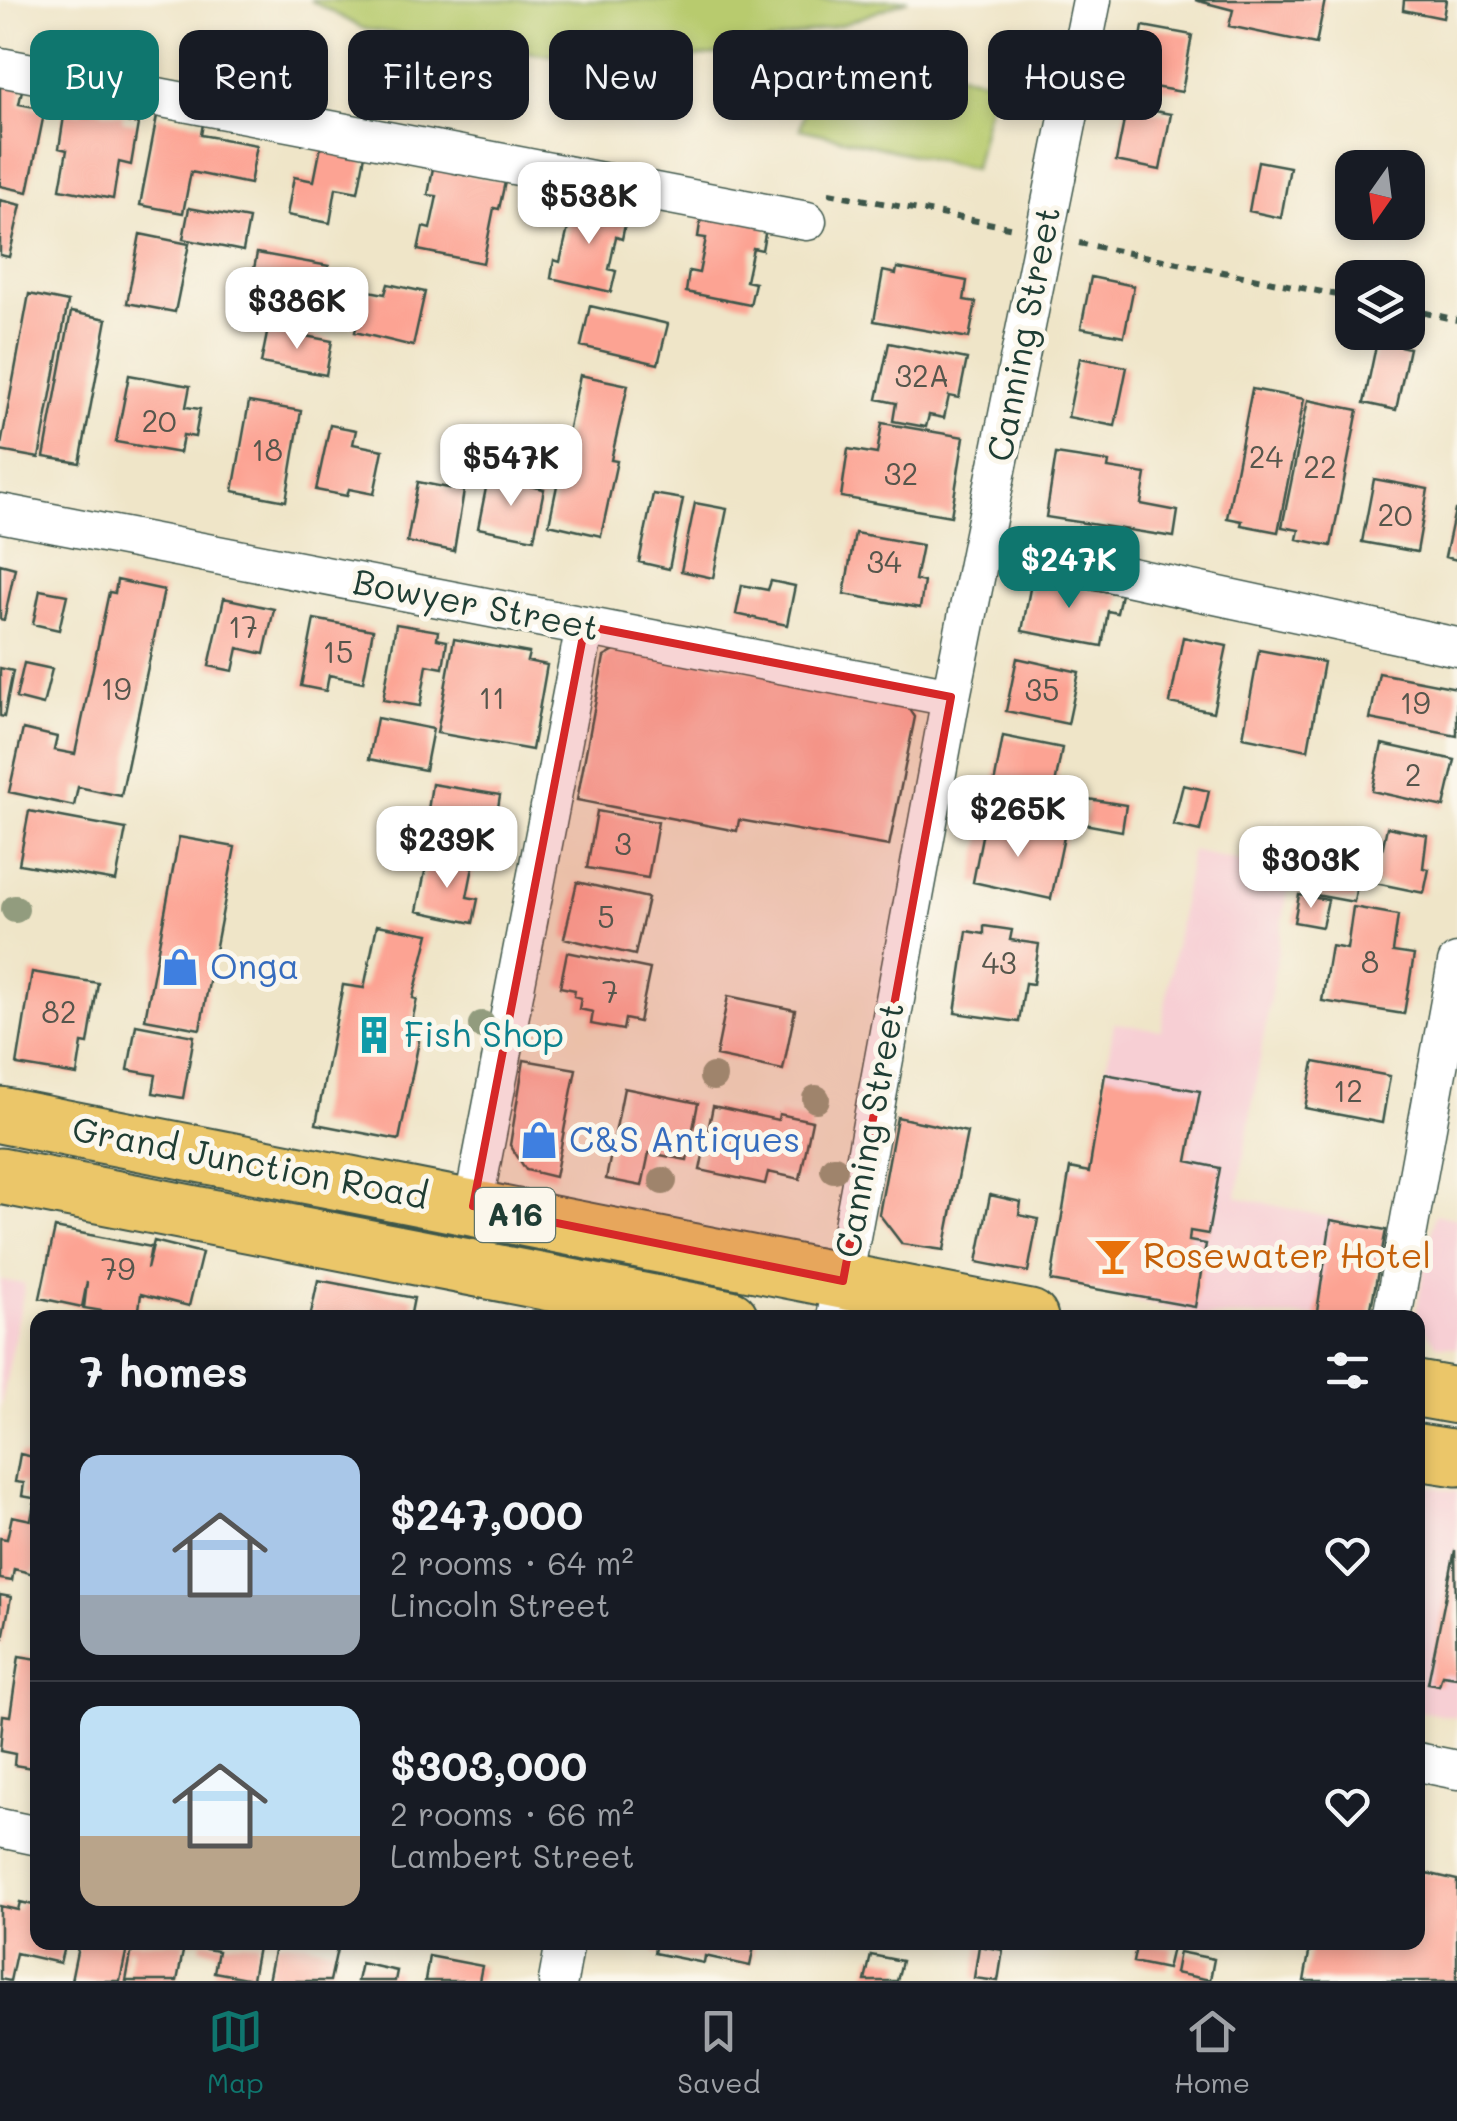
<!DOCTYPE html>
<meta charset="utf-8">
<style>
:root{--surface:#171b24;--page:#242831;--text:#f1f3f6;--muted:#9ea1a6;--line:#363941;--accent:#0f766e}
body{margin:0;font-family:Mali,sans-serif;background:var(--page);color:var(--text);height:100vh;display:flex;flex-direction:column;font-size:38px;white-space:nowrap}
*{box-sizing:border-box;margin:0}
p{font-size:32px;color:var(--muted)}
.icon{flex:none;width:55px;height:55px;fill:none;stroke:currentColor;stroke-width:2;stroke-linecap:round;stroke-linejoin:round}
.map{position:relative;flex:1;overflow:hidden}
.details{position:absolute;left:30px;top:1310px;width:1395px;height:640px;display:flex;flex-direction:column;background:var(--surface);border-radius:20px;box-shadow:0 5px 15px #0003}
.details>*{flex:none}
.banner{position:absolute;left:30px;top:30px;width:1398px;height:90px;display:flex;gap:20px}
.needle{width:65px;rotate:194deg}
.buttons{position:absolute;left:1335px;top:150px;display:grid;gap:20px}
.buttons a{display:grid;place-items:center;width:90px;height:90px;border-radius:20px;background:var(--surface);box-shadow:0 5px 15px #0003;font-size:50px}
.price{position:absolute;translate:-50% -85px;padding:0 22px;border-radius:20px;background:#fff;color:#222;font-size:32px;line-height:65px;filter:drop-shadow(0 2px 5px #0008)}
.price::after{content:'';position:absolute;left:50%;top:60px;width:30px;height:22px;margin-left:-15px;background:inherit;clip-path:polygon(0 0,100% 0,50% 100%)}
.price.current{background:var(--accent);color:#fff}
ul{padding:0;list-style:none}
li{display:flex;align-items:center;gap:30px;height:250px;padding:0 50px}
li+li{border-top:2px solid var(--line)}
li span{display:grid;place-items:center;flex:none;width:280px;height:200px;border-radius:20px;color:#555}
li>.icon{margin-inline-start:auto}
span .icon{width:120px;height:120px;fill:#fffc;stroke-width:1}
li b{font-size:42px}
h2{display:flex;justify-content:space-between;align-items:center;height:120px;padding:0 50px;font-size:42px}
.tag{padding:0 35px;border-radius:20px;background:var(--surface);box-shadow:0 5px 15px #0003;font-size:35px;line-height:90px}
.tag.current{background:var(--accent);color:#fff}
.dock{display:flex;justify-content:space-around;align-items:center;height:140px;border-top:2px solid var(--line);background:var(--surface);font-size:28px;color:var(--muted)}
.dock a{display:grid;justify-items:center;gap:5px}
.dock .current{color:var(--accent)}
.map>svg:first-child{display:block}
</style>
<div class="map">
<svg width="1457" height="1981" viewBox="0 0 1457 1981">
<rect width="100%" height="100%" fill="#fbf7ec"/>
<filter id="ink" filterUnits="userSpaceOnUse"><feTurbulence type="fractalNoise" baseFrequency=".01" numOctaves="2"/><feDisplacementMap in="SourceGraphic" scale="20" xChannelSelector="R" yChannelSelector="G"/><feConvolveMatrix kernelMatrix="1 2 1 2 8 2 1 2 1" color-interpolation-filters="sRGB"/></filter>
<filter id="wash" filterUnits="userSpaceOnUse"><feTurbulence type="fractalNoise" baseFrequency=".0048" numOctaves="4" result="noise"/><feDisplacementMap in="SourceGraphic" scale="40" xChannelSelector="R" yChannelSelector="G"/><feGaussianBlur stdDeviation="2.25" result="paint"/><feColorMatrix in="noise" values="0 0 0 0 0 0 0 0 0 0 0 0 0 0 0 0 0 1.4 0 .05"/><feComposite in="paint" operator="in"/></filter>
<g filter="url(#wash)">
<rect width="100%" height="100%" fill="#efe5c8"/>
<path fill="#f7cfd4" d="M 1191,851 L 1291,872 L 1237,1197 L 1386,1230 L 1369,1317 L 1205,1317 L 1051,1280 L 1071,1164 L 1089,1167 L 1114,1023 L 1161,1030 Z
M 1435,1214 L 1457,1219 L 1457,1348 L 1437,1345 L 1415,1317 Z
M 0,1280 L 25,1284 L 0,1411 Z
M 1418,1484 L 1457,1492 L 1457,1718 L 1418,1711 Z"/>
<path fill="#b8cb6e" stroke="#6c8451" stroke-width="2.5" d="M 310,0 L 908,0 L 844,24 L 720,54 L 626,66 L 364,29 Z
M 820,42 L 994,82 L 974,169 L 800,129 Z"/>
<g id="blocks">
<path fill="#fca393" d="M 1195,0 L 1325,0 L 1316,44 L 1229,26 L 1233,10 Z
M 1404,0 L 1446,0 L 1443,18 L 1403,10 Z
M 1143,26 L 1192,35 L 1182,92 L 1120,81 L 1125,54 L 1138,56 Z
M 0,81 L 24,81 L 19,104 L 45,109 L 28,192 L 0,186 Z
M 1127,106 L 1171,114 L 1160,170 L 1116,161 Z
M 83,107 L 123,115 L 122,121 L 138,124 L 131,165 L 119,162 L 113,199 L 60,189 L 67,150 L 59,148 L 65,110 L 82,113 Z
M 157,116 L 203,124 L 201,135 L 257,145 L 250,184 L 191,172 L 183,213 L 140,205 Z
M 321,146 L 365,155 L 358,192 L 336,188 L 330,223 L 287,215 L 294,177 L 314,181 Z
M 1258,161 L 1290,167 L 1281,218 L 1249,211 Z
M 433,168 L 505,182 L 499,209 L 494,208 L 483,263 L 418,250 L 423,227 L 430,229 L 437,196 L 428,195 Z
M 0,200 L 21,205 L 9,257 L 0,255 Z
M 565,202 L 627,215 L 622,239 L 616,237 L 609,269 L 616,271 L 611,292 L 551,278 L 554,260 L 560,262 L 569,224 L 561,222 Z
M 189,208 L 249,219 L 243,251 L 183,239 Z
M 702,211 L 767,223 L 762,250 L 753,248 L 746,281 L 755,283 L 750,305 L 686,292 L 689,271 L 699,273 L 706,238 L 698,237 Z
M 140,234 L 189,244 L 175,312 L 127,303 Z
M 257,253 L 329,266 L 321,314 L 248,301 Z
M 897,268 L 967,281 L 964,300 L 976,302 L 969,338 L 874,321 L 883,271 L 896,274 Z
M 1091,277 L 1134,286 L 1124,336 L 1081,328 Z
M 388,284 L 425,292 L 413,346 L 355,332 L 364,290 L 385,294 Z
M 29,294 L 68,302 L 39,458 L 0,451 Z
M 590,306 L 668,324 L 658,364 L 581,346 Z
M 71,312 L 107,319 L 80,463 L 44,457 Z
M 268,329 L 332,341 L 326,375 L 261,363 Z
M 1377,341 L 1409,348 L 1396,410 L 1364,403 Z
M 889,343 L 967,359 L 959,398 L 949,396 L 944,418 L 929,415 L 926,427 L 893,421 L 896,403 L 877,399 Z
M 1080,358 L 1127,367 L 1115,426 L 1068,417 Z
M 129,375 L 190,386 L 186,407 L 200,409 L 195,437 L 183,435 L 180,453 L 116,442 Z
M 580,375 L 628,385 L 611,460 L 617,461 L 601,536 L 549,524 Z
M 1252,389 L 1304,399 L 1278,532 L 1241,525 L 1242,521 L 1227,518 Z
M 1308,400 L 1358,410 L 1331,546 L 1297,539 L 1299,530 L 1282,527 Z
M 249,402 L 301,411 L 286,501 L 233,491 Z
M 882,423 L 964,437 L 951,516 L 841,497 L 848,449 L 877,454 Z
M 330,425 L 356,430 L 353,444 L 383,450 L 374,494 L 349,489 L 347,496 L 316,490 Z
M 1056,454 L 1109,462 L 1108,468 L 1146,474 L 1141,504 L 1178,511 L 1174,537 L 1046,517 Z
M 488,478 L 544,489 L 534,539 L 478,528 Z
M 1374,479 L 1428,489 L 1417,552 L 1362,542 Z
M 418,482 L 464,491 L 454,551 L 407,542 Z
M 653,494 L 683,499 L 669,569 L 639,562 Z
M 695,503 L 727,509 L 713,578 L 681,571 Z
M 1455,510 L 1457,510 L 1457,560 L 1445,557 Z
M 855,533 L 922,545 L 915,580 L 924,582 L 920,608 L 844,594 Z
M 0,564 L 15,568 L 4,620 L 0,619 Z
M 1032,578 L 1121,594 L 1117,613 L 1108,611 L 1102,646 L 1022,631 Z
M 117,580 L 164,590 L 121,796 L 78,787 L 74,806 L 9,792 L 23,729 L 57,737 L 54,750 L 75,754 L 109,592 L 115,593 Z
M 771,581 L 795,586 L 787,625 L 736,614 L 742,585 L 768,590 Z
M 40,590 L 67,595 L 59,630 L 33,624 Z
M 224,598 L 274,609 L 264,654 L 238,648 L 233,671 L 209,666 Z
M 314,619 L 373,630 L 363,682 L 329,675 L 326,691 L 301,686 Z
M 396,624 L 438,631 L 437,639 L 447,641 L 443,668 L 427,665 L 420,706 L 383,700 Z
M 1183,637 L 1227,646 L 1213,712 L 1170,703 Z
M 454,639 L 529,653 L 527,661 L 547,665 L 532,750 L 437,733 Z
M 622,647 L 902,697 L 915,717 L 889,846 L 739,820 L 737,831 L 577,800 L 604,657 Z
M 1259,650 L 1324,662 L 1308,750 L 1243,737 Z
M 1017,658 L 1079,672 L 1068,724 L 1006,711 Z
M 24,663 L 52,669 L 43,705 L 16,698 Z
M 0,668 L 13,671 L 4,717 L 0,716 Z
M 1379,673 L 1457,688 L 1457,736 L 1370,719 Z
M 377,718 L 433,729 L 425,770 L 369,759 Z
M 1003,736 L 1062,748 L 1052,801 L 993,790 Z
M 1382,744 L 1455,760 L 1444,807 L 1372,791 Z
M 432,784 L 500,795 L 492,847 L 424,836 Z
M 1183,785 L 1209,791 L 1200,831 L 1173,825 Z
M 1088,799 L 1126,805 L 1122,831 L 1084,824 Z
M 29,811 L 126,829 L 116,881 L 19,864 Z
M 597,811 L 658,822 L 648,878 L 587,868 Z
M 985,821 L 1064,837 L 1051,899 L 973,882 Z
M 1387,827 L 1427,835 L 1423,868 L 1429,869 L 1424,893 L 1375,883 Z
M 179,837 L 235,847 L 200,1029 L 145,1019 Z
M 428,857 L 473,867 L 467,897 L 478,899 L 473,923 L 417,911 Z
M 1309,869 L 1358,878 L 1354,902 L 1305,893 Z
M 577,882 L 648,898 L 635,955 L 564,938 Z
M 1299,895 L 1328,900 L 1322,927 L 1294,922 Z
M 1353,907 L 1398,915 L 1393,952 L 1414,955 L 1404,1014 L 1322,1001 L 1331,946 L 1347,949 Z
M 377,925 L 429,934 L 413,998 L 417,999 L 410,1030 L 419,1041 L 399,1140 L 316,1124 L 343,985 L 364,988 Z
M 984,926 L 1012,930 L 1010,940 L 1039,944 L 1033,984 L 1025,983 L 1019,1022 L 955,1013 L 967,931 L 984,934 Z
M 567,952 L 650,969 L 639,1022 L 625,1019 L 623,1030 L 591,1024 L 593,1012 L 579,1009 L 581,998 L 574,996 L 575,990 L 560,987 Z
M 32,972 L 98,983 L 88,1044 L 82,1043 L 77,1075 L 17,1065 Z
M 728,996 L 795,1010 L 783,1070 L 716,1056 Z
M 136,1025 L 194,1036 L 183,1098 L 153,1093 L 156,1075 L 128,1070 Z
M 524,1060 L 576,1069 L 555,1177 L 526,1170 L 510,1145 Z
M 1314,1062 L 1390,1076 L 1382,1123 L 1305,1108 Z
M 1105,1074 L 1200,1091 L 1187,1161 L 1220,1168 L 1208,1234 L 1190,1231 L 1189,1241 L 1206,1244 L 1195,1307 L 1051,1281 L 1070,1168 L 1089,1172 Z
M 624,1088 L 698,1103 L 687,1160 L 649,1153 L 642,1186 L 606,1179 Z
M 713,1106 L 778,1120 L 779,1114 L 812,1121 L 800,1179 L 768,1172 L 765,1184 L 700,1170 Z
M 897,1117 L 967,1132 L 944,1250 L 902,1244 L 879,1214 Z
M 990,1195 L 1021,1202 L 1019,1215 L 1038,1219 L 1028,1272 L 977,1262 Z
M 1331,1220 L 1386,1230 L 1369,1318 L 1316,1318 Z
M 55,1228 L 151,1247 L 147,1269 L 154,1241 L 202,1253 L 189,1306 L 141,1294 L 138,1317 L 84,1308 L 87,1282 L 82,1307 L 40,1298 Z
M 318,1280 L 414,1298 L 410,1318 L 310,1318 Z
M 20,1454 L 38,1458 L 38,1499 L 22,1496 L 24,1483 L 15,1482 Z
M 34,1504 L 38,1505 L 38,1560 L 34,1574 L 14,1569 L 12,1581 L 0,1579 L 0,1538 L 7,1539 L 12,1516 L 31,1520 Z
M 1455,1550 L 1457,1677 L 1442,1675 L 1439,1685 L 1428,1683 Z
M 0,1595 L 11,1597 L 2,1644 L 0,1643 Z
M 19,1656 L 38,1659 L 38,1769 L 14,1765 L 15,1754 L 0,1751 L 3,1715 L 10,1716 Z
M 1418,1871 L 1457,1880 L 1457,1981 L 1304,1981 L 1311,1942 L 1418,1942 Z
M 20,1902 L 38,1906 L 38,1942 L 65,1942 L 60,1963 L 16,1953 L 10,1981 L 0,1979 L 0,1906 L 18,1910 Z
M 79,1942 L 185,1942 L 177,1981 L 126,1981 L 132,1949 L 127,1948 L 120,1981 L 71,1981 Z
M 201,1942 L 259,1942 L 252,1979 L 214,1972 L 218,1951 L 200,1948 Z
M 276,1942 L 303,1942 L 337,1949 L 330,1981 L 268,1981 Z
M 656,1942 L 755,1942 L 750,1966 L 705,1956 L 704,1963 L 654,1953 Z
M 1137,1942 L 1172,1948 L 1167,1969 L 1133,1962 Z
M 979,1946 L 1003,1950 L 998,1981 L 974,1978 Z
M 1179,1952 L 1214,1959 L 1210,1980 L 1175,1973 Z
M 871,1955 L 902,1961 L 897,1981 L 865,1981 Z
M 429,1956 L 482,1966 L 479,1981 L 425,1981 Z
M 361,1963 L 397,1971 L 395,1981 L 357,1981 Z"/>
</g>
</g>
<g filter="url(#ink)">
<use href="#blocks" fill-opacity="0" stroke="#3e564a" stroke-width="2.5"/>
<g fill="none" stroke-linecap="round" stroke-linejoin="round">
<g stroke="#3e564a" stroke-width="41">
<path id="minor" d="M 0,67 L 807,221
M 0,513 L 951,697
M 982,545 L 1457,647
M 473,1206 L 585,626
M 836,1318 L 951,697 L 1092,0
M 1392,1318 L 1457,963
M 1418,1762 L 1457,1770
M 0,1828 L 38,1836
M 558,1981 L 565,1942"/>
</g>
<g stroke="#3e564a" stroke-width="59">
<path id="highway" d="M 0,1115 L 1030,1318
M 0,1176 L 730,1318
M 1418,1389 L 1457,1396
M 1418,1452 L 1457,1458"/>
</g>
<path stroke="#3e564a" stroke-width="6" stroke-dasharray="8 8" stroke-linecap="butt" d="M 829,193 L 1014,228
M 1079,243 L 1352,298
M 1408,309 L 1457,320"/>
<use href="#minor" stroke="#fff" stroke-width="38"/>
<use href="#highway" stroke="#ebc669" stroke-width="55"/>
</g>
<g fill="#929c7e">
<circle cx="15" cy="909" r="14"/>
<circle cx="482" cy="1025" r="14"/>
<circle cx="713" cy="1077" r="14"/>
<circle cx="816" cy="1099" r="14"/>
<circle cx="834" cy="1169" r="14"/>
<circle cx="663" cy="1181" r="14"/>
</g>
</g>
<path fill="#d62828" fill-opacity="0.2" stroke="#d62828" stroke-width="8" stroke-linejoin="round" d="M 585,626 L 951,697 L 843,1281 L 473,1206 Z"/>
<defs>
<g id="shop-bare" transform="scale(3)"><path d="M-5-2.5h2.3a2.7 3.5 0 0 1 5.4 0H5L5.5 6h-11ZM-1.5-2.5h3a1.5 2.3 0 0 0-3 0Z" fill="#3f7fe0" stroke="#fbf7ec" stroke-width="2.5" paint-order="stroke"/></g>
<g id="building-bare" transform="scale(3)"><path d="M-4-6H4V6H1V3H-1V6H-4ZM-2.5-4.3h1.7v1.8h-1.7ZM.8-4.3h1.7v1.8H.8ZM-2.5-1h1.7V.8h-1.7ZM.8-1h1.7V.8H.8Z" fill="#0f9aa8" stroke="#fbf7ec" stroke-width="2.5" paint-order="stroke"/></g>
<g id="bar-bare" transform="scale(3)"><path d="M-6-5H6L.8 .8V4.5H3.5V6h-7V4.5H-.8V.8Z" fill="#e8710a" stroke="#fbf7ec" stroke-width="2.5" paint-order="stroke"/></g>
</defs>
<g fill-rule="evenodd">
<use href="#shop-bare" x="180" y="967"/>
<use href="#building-bare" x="374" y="1035"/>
<use href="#shop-bare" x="539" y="1140"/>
<use href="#bar-bare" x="1113" y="1256"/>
</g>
<g text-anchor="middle" stroke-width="10" stroke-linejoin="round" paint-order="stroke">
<g font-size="30" fill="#56564c">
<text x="922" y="387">32A</text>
<text x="159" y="432">20</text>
<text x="267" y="461">18</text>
<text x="1266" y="468">24</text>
<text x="1320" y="478">22</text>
<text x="901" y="485">32</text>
<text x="1395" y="526">20</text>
<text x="884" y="573">34</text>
<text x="243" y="638">17</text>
<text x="338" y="663">15</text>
<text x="116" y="700">19</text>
<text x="1042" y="701">35</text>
<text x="492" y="709">11</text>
<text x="1415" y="714">19</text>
<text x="1413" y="786">2</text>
<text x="623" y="855">3</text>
<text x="606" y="928">5</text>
<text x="1370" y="973">8</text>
<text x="999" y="974">43</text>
<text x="610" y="1003">7</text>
<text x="59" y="1023">82</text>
<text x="1348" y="1102">12</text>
<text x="118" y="1280">79</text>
</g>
<rect fill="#fbf7ec" stroke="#61756b" stroke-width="2.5" x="475" y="1188" width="80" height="54" rx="8"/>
<g font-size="32" font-weight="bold" fill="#1f3d34">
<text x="515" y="1226">A16</text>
</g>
<g font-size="35" fill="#1f3d34" stroke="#fbf7ec">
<text transform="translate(1024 334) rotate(-79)" y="12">Canning Street</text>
<text transform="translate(476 605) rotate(11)" y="12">Bowyer Street</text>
<text transform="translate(870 1130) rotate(-80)" y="12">Canning Street</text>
<text transform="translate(250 1163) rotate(11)" y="12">Grand Junction Road</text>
</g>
<g font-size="35" fill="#366cbe" stroke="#fbf7ec" text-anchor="start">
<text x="210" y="979">Onga</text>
<text x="569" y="1152">C&amp;S Antiques</text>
</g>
<g font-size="35" fill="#0d838f" stroke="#fbf7ec" text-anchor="start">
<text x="404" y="1047">Fish Shop</text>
</g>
<g font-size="35" fill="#c56008" stroke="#fbf7ec" text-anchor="start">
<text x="1143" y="1268">Rosewater Hotel</text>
</g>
</g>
</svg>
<div class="buttons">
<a><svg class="needle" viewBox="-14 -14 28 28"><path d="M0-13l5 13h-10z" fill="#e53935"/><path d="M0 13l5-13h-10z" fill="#9ea1a6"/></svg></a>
<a><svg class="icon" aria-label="layers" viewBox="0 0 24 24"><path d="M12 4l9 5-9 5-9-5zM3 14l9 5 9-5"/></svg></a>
</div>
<b class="price" style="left:589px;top:247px">$538K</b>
<b class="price" style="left:297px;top:352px">$386K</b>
<b class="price" style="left:511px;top:509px">$547K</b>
<b class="price current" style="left:1069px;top:611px">$247K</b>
<b class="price" style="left:1018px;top:860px">$265K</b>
<b class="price" style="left:447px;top:891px">$239K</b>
<b class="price" style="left:1311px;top:911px">$303K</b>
<div class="banner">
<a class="tag current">Buy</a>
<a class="tag">Rent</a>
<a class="tag">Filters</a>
<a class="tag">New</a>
<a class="tag">Apartment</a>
<a class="tag">House</a>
</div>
<section class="details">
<h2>7 homes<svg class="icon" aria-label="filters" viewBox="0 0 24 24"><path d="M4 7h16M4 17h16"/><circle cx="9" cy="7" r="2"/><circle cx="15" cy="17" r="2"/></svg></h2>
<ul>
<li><span style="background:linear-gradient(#a9c7e8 70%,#9aa5b1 0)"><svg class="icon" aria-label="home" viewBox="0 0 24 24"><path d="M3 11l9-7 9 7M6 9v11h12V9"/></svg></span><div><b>$247,000</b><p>2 rooms · 64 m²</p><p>Lincoln Street</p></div><svg class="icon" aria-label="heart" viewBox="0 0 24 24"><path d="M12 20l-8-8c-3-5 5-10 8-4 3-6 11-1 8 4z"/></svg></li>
<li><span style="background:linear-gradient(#bfe0f5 65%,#b9a48a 0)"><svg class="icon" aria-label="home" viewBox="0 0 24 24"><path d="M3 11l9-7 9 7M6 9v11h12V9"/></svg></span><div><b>$303,000</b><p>2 rooms · 66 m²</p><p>Lambert Street</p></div><svg class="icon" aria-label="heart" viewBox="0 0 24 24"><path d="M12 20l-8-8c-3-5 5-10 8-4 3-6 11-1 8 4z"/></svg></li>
</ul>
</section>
</div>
<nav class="dock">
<a class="current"><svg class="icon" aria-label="map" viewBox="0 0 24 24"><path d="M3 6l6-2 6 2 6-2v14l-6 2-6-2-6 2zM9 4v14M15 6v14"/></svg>Map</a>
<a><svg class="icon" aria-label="saved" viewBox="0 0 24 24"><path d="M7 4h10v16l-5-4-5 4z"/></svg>Saved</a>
<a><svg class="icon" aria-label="home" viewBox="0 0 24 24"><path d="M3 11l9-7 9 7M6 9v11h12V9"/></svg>Home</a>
</nav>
